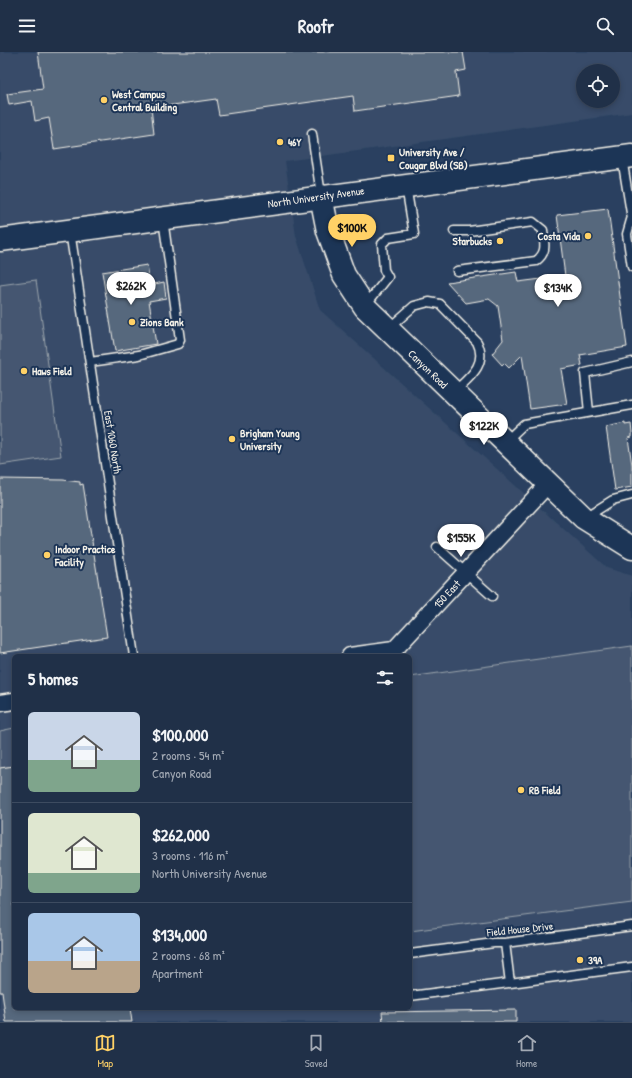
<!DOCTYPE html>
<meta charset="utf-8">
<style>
:root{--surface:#203048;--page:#2d3c52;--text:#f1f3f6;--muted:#a2a9b4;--line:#3d4b60;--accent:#ffd166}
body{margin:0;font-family:"Patrick Hand",sans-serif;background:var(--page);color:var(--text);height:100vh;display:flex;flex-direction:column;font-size:15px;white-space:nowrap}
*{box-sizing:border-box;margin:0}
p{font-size:13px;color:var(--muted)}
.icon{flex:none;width:22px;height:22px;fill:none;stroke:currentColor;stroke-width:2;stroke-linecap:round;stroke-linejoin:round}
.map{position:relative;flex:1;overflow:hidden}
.side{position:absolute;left:12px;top:602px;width:400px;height:356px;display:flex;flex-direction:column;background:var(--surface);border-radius:6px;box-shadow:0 2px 6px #0003,0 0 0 1px var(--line)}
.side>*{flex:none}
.buttons{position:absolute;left:576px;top:12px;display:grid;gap:8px}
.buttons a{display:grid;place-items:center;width:44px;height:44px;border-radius:50%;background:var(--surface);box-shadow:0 2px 6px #0003,0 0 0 1px var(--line);font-size:20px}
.price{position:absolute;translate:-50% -34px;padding:0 9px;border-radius:14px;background:#fff;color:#222;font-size:13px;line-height:26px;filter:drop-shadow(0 1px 2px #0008)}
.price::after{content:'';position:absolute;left:50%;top:24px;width:12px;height:9px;margin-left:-6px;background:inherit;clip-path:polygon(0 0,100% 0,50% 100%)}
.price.on{background:var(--accent);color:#111}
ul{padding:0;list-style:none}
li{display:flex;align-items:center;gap:12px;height:100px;padding:0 16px}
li+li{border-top:1px solid var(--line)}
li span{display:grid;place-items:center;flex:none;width:112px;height:80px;border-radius:6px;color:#555}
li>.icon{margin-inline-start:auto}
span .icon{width:48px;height:48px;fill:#fffc;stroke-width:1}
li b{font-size:17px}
h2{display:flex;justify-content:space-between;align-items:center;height:48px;padding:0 16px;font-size:17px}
header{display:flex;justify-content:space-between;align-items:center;height:52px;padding:0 16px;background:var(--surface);font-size:18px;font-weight:800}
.dock{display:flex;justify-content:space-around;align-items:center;height:56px;border-top:1px solid var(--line);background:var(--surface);font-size:11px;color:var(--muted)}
.dock a{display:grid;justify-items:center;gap:2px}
.dock .on{color:var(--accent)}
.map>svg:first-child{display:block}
</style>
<header><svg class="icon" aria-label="menu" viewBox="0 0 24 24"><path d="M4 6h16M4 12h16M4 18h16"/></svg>Roofr<svg class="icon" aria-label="search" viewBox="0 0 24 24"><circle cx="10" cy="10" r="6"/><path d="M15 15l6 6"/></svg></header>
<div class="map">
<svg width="632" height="970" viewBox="0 0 632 970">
<rect width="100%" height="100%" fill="#2a4060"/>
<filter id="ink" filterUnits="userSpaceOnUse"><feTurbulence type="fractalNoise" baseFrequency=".025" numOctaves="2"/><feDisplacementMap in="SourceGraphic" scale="8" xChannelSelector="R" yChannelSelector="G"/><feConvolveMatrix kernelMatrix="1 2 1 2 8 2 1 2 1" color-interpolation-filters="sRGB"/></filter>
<g filter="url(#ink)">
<path fill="#374c69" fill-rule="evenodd" d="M 0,0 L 632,0 L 632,61 L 285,109 L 296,184 L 320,258 L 607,516 L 632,524 L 632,970 L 0,970 ZM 583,19 L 613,19 L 613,49 L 583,49 ZM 14,604 L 410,604 L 410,956 L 14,956 Z"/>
<path fill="#445771" stroke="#9ca4ac" d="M 36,228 L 61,404 L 0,413 L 0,233 Z
M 632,594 L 632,850 L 410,879 L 410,625 Z
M 14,676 L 14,714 L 0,716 L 0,679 Z"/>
<path fill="#56677d" stroke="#f4f1e8" d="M 38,0 L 463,0 L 466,18 L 456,20 L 459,44 L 355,59 L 353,44 L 219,63 L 216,47 L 151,56 L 154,82 L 54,97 L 49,66 L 35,69 L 32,49 L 9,53 L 7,42 L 43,37 Z
M 608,157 L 627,295 L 580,303 L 582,313 L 561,317 L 567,352 L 530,357 L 522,303 L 509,316 L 504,311 L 502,313 L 492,302 L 503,288 L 498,254 L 489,247 L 466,251 L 447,230 L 516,220 L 518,230 L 565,224 L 557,163 Z
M 147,213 L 150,233 L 164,230 L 166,246 L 149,249 L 156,292 L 115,299 L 102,220 Z
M 625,371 L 625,373 L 631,372 L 632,381 L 632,385 L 628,386 L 632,413 L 632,435 L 615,438 L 606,375 Z
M 0,427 L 63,428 L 80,430 L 80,433 L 83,432 L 107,585 L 0,601 Z
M 14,714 L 14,956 L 130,956 L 132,970 L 6,970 L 2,940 L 0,940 L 0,716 Z
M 516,958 L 516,970 L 383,970 L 382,960 Z"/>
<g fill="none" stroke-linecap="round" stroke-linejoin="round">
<g stroke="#f4f1e8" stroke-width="11">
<path id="lane" d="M 312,82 L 321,143
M 622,106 L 632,167
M 631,168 L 627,182 L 632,215
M 70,179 L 134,604
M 454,179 L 469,179 L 533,170 L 543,178 C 544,191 548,200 536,209 L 457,219
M 365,254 L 388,225 L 384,218 L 382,192 L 388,186 L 414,182 L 406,134
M 388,277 L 414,254 L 429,250 L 440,252 L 477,290 C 488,312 470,325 455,339
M 90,310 L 139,303 L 178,292 L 180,288 L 163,167
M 589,360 L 585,321 L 632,310
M 505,390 L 524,372 L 632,353
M 586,465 L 613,448 L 632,443
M 437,495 L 492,544
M 505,891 L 510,931
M 410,902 L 494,891 L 505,891 L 632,874
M 410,944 L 632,915"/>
</g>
<g stroke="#f4f1e8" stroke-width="19">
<path id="street" d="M 350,604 L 394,598 L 548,432
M 0,651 L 14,649"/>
</g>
<g stroke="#f4f1e8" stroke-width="25">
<path id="secondary" d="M 321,144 L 328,179 L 344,223 L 365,255 L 584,466 L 632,496"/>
</g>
<g stroke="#f4f1e8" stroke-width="25">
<path id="highway" d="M 0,188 L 632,104"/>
</g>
<use href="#lane" stroke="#1d3557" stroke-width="8"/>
<use href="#street" stroke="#1d3557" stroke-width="16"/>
<use href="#secondary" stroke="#1d3557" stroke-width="22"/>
<use href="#highway" stroke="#1d3557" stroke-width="22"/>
</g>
</g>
<g fill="#ffd166" stroke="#1d3557" stroke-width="1.5">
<circle cx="104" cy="48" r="4"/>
<circle cx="280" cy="90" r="4"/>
<rect x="387" y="102" width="8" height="8" rx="2"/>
<circle cx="588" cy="184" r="4"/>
<circle cx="500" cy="189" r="4"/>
<circle cx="132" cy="270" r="4"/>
<circle cx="24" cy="319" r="4"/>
<circle cx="232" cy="387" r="4"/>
<circle cx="47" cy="503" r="4"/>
<circle cx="521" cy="738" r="4"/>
<circle cx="580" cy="908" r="4"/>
</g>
<g text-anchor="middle" stroke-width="4" stroke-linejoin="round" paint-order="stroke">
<g font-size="11" font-weight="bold" fill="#f4f1e8" stroke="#1d3557" text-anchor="start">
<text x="112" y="46">West Campus<tspan x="112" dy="13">Central Building</tspan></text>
<text x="288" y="94">46Y</text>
<text x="399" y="104">University Ave /<tspan x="399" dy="13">Cougar Blvd (SB)</tspan></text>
<text x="580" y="188" text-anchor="end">Costa Vida</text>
<text x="492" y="193" text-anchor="end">Starbucks</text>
<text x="140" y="274">Zions Bank</text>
<text x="32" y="323">Haws Field</text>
<text x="240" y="385">Brigham Young<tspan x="240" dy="13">University</tspan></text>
<text x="55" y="501">Indoor Practice<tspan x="55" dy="13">Facility</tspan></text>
<text x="529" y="742">RB Field</text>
<text x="588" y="912">39A</text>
</g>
<g font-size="11" fill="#f4f1e8" stroke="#1d3557">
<text transform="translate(316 145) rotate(-8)" y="4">North University Avenue</text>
<text transform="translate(428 317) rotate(44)" y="4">Canyon Road</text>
<text transform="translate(113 390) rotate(81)" y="4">East 1060 North</text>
<text transform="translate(447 542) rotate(-47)" y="4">150 East</text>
<text transform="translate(520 877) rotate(-6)" y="4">Field House Drive</text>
</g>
</g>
</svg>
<div class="buttons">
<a><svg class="icon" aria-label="locate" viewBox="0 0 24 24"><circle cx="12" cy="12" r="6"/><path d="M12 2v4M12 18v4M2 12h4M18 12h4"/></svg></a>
</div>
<b class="price on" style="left:352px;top:196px">$100K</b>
<b class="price" style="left:131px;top:254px">$262K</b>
<b class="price" style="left:558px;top:256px">$134K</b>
<b class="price" style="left:484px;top:394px">$122K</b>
<b class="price" style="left:461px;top:506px">$155K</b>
<section class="side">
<h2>5 homes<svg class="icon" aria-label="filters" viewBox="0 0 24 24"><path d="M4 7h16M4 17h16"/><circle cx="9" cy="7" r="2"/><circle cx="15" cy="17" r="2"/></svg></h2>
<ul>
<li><span style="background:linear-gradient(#c9d6e8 60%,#7fa58c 0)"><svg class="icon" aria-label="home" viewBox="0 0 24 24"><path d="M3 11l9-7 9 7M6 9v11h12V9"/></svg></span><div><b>$100,000</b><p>2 rooms · 54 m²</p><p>Canyon Road</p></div></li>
<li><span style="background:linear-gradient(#dfe7d0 75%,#7fa58c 0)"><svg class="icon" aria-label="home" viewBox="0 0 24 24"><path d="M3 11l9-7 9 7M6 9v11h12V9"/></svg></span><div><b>$262,000</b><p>3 rooms · 116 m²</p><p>North University Avenue</p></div></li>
<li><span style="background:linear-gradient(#a9c7e8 60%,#b9a48a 0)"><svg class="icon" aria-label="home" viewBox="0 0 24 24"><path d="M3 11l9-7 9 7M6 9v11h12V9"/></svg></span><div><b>$134,000</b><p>2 rooms · 68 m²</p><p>Apartment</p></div></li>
</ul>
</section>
</div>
<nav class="dock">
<a class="on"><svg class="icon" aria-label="map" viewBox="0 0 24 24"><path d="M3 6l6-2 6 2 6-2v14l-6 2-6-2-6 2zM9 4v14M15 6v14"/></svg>Map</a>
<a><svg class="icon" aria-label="saved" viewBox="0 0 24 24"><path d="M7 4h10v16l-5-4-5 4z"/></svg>Saved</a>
<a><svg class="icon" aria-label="home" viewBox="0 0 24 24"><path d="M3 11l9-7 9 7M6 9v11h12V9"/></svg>Home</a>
</nav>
